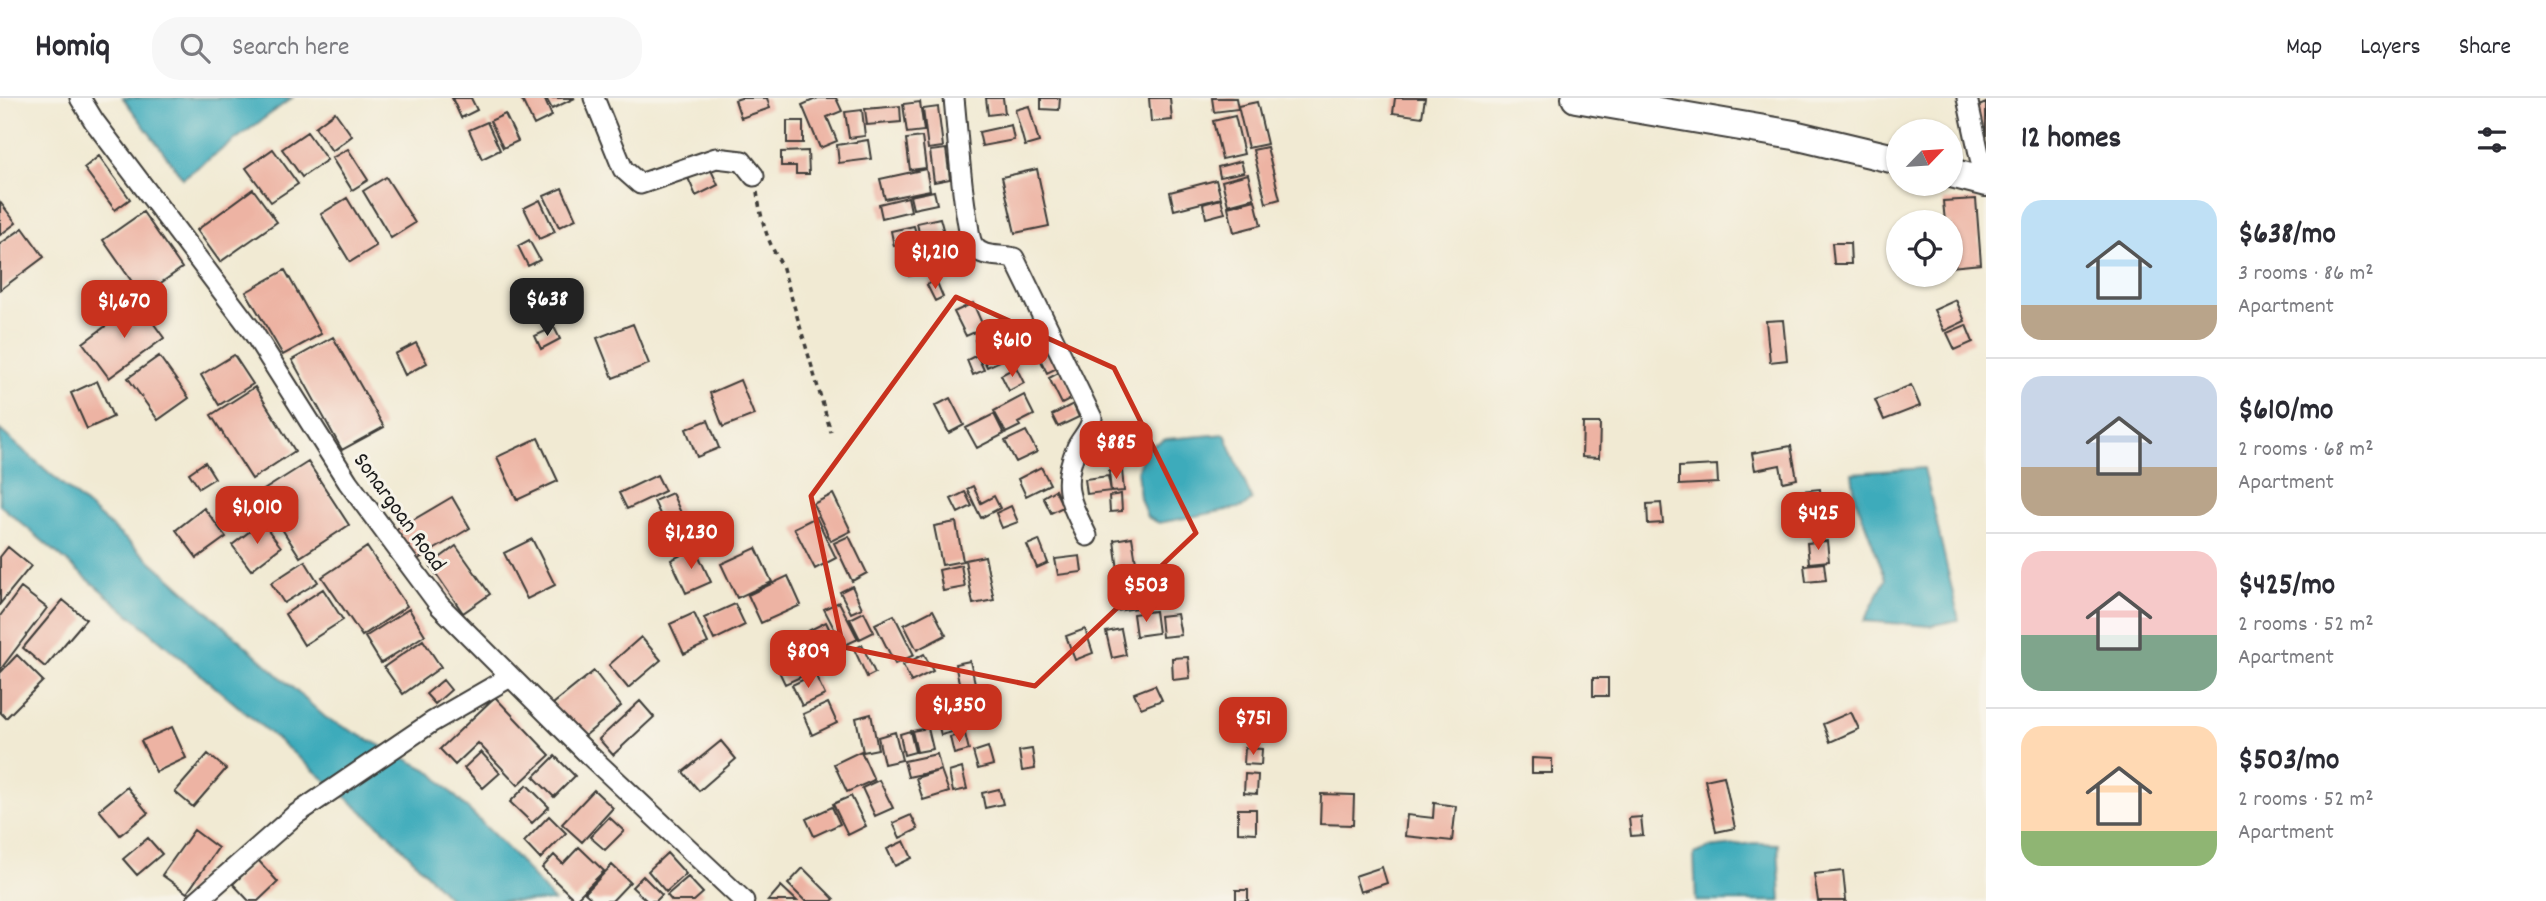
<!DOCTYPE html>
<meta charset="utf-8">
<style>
:root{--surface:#fff;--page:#f7f7f7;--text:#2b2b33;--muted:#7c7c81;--line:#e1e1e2;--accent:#c8321e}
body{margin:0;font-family:Dekko,sans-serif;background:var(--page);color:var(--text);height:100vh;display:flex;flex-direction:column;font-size:26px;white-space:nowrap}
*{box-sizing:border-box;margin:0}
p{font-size:23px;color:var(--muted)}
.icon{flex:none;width:38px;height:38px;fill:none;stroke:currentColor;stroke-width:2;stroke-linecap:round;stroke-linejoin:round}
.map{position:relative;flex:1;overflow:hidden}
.side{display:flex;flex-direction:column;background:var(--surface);width:560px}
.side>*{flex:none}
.needle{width:46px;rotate:65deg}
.fabs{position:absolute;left:1886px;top:21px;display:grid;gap:14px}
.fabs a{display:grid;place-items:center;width:77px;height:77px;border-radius:50%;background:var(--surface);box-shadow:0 2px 5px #0004;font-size:35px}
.price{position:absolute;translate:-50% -60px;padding:0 16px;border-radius:14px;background:var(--accent);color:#fff;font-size:23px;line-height:46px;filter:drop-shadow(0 2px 4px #0008)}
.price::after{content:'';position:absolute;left:50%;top:42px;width:21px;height:16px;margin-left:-10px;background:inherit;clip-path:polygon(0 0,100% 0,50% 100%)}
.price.current{background:#222;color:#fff}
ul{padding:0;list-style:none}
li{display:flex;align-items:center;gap:21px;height:175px;padding:0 35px}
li+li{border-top:2px solid var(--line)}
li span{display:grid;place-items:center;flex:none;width:196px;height:140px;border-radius:21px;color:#555}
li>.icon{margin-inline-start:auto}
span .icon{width:84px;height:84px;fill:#fffc;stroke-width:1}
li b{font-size:30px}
h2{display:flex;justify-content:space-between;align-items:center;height:84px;padding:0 35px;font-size:30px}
header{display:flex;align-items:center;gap:42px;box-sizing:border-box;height:98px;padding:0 35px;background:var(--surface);border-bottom:2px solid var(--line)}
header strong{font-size:33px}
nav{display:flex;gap:38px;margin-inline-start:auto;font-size:24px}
.search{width:490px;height:63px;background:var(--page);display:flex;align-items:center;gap:18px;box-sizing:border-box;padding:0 24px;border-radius:28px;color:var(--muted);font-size:26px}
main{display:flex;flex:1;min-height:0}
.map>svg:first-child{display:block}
</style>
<header>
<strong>Homiq</strong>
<div class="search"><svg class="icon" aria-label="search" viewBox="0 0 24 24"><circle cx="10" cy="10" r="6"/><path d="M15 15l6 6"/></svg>Search here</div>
<nav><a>Map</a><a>Layers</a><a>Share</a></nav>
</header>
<main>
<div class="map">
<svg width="1986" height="803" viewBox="0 0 1986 803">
<rect width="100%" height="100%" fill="#f7f3e8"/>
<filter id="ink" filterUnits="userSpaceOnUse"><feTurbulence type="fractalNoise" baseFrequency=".0143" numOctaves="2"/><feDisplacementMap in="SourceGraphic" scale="14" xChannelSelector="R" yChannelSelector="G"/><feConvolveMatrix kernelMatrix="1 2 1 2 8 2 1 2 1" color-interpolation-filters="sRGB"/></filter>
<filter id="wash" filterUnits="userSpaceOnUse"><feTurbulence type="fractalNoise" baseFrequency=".00686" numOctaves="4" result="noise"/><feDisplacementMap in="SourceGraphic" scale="28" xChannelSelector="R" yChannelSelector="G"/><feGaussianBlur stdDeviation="1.57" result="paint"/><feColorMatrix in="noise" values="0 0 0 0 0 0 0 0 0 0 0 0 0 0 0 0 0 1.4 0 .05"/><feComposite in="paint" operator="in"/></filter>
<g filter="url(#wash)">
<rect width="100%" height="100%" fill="#f1ead3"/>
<path fill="#3dabbb" stroke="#2c646c" stroke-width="2" d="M 123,0 L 292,0 L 183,80 Z
M 0,332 L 168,478 L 326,620 L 430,673 L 514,757 L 554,803 L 452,803 L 389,736 L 0,407 Z
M 1225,336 L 1252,402 L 1243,409 L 1159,425 L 1147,419 L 1140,400 L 1137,373 L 1146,350 L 1166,341 Z
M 1924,370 L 1959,522 L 1930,528 L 1864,523 L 1886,481 L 1855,399 L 1852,375 Z
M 1754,745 L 1778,746 L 1781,803 L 1696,803 L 1694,756 L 1708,750 Z"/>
<g id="blocks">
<path fill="#edb3a3" d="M 452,0 L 471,0 L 477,12 L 461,20 Z
M 521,0 L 544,0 L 552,18 L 534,27 Z
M 546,0 L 575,0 L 552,11 Z
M 741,0 L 767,0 L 770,10 L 741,20 L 735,2 Z
M 818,0 L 836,0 L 842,13 L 827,19 L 837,43 L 820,50 L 802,7 Z
M 986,0 L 1003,0 L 1005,15 L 988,17 Z
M 1041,0 L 1060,0 L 1059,12 L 1041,11 Z
M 1149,0 L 1170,0 L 1172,22 L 1151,24 Z
M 1212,0 L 1236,0 L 1238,11 L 1214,14 Z
M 1395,0 L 1425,0 L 1422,19 L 1393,15 Z
M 920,4 L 924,33 L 907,35 L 903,6 Z
M 1257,4 L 1267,46 L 1248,50 L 1238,8 Z
M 1986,5 L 1986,40 L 1974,10 Z
M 900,8 L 901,24 L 867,27 L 865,11 Z
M 1029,8 L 1039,44 L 1025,48 L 1015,12 Z
M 938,9 L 943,49 L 928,51 L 923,11 Z
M 862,12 L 865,38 L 849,40 L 845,14 Z
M 335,14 L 352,38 L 332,53 L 315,29 Z
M 505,16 L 518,43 L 503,50 L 490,23 Z
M 1235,18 L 1244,56 L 1222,61 L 1213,23 Z
M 787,23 L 803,23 L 803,45 L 787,45 Z
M 487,24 L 500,52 L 482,61 L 469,32 Z
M 1011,27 L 1014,42 L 982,48 L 979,34 Z
M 307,34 L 327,62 L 302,79 L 282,51 Z
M 922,39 L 926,70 L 910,72 L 906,41 Z
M 868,42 L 871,61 L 839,65 L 837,47 Z
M 1267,49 L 1280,101 L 1266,105 L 1253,52 Z
M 273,51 L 298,86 L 271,104 L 246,70 Z
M 348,51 L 368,82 L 352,92 L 332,60 Z
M 946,51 L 950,81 L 934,84 L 930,53 Z
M 808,53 L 809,76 L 796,76 L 796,68 L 781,68 L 781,54 Z
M 99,58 L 130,101 L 115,112 L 84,70 Z
M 1241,63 L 1244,74 L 1220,79 L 1218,69 Z
M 710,70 L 718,87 L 696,98 L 688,80 Z
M 926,71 L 930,92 L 885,101 L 880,81 Z
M 1037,71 L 1049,128 L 1015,135 L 1002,79 Z
M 1248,76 L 1254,100 L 1228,107 L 1222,83 Z
M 386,79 L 415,125 L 391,140 L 363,93 Z
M 1216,82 L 1221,100 L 1174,112 L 1170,94 Z
M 562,90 L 576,121 L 559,129 L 544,98 Z
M 253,91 L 277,124 L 220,164 L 197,132 Z
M 934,93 L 937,106 L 913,111 L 910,98 Z
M 908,99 L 911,113 L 882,120 L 879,106 Z
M 347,100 L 376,148 L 350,164 L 321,116 Z
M 1221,101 L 1225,115 L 1206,120 L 1203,106 Z
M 1976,101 L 1981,166 L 1951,169 L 1951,124 L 1945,124 L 1943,103 Z
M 540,102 L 555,134 L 539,141 L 524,110 Z
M 1255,102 L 1261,127 L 1234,134 L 1228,109 Z
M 0,104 L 16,125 L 0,137 Z
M 143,114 L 182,170 L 142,198 L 103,142 Z
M 940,120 L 944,135 L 920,140 L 917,125 Z
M 914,128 L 918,143 L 894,148 L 891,133 Z
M 23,130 L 44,159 L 0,192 L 0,146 Z
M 529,142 L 540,162 L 528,168 L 518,148 Z
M 928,143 L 935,172 L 909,178 L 902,149 Z
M 1832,145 L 1850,145 L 1851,166 L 1834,166 Z
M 285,172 L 321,236 L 283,257 L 246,194 Z
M 936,182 L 943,199 L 935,203 L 927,187 Z
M 1956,202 L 1965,223 L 1944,233 L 1934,212 Z
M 138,204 L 164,240 L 109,280 L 83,245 Z
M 973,205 L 984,230 L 966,238 L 954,214 Z
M 1783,222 L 1787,262 L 1770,264 L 1766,223 Z
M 633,226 L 649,266 L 613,280 L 597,240 Z
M 1966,227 L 1973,244 L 1955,252 L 1947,235 Z
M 554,229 L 560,241 L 541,251 L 535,238 Z
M 987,236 L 1000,263 L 987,269 L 975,242 Z
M 333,239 L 384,329 L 342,352 L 292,262 Z
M 1046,243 L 1059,269 L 1047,275 L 1034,249 Z
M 416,245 L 427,265 L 405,277 L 395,256 Z
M 234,257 L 253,286 L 219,307 L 201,277 Z
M 977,257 L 984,272 L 973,277 L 967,262 Z
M 159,258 L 189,300 L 158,322 L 128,280 Z
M 1016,269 L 1024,285 L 1009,293 L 1001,277 Z
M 1062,273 L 1075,299 L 1062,306 L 1049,280 Z
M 740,282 L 754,317 L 723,329 L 710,295 Z
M 97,283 L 113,319 L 87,331 L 71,295 Z
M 1911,287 L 1920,308 L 1884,322 L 1875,302 Z
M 255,289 L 295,353 L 252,381 L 211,317 Z
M 1024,297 L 1034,317 L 1018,325 L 1020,328 L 1006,335 L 994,313 Z
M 950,300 L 964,327 L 949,335 L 935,308 Z
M 1073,306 L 1079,319 L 1058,329 L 1052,317 Z
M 994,316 L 1004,336 L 977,350 L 966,330 Z
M 708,322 L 719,350 L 697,359 L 686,331 Z
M 1583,325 L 1600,325 L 1599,360 L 1582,359 Z
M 1026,333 L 1037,354 L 1016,364 L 1005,343 Z
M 538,340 L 558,383 L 517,402 L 497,359 Z
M 1791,348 L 1797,381 L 1783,384 L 1780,367 L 1755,372 L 1752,355 Z
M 205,364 L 215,380 L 199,390 L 189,375 Z
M 308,364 L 349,427 L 300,459 L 259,395 Z
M 1717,367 L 1718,385 L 1679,387 L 1679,369 Z
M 1041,369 L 1050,386 L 1026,398 L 1018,381 Z
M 1122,372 L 1124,393 L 1111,394 L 1109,373 Z
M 657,377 L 665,393 L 627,411 L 619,395 Z
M 1108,378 L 1111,393 L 1087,396 L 1085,381 Z
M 973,388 L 981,405 L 994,398 L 1000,410 L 981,420 L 967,391 Z
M 1820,391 L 1823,424 L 1795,426 L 1792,394 Z
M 1055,392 L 1063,409 L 1051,415 L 1043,399 Z
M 965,394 L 972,408 L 958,415 L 951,401 Z
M 672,395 L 691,437 L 673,445 L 654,403 Z
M 833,396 L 851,433 L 831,443 L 813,406 Z
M 1121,396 L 1122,413 L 1110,414 L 1109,398 Z
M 452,399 L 470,430 L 415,463 L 396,432 Z
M 1661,405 L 1663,425 L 1648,426 L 1647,406 Z
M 1011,408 L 1018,424 L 1002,430 L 996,415 Z
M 204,410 L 226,439 L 197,460 L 176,432 Z
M 816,419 L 836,460 L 815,471 L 794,430 Z
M 262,424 L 281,449 L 251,472 L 232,447 Z
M 956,424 L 963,463 L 942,467 L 934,428 Z
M 849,438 L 867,475 L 852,483 L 834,445 Z
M 1132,439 L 1137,470 L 1118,472 L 1114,442 Z
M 532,441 L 555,487 L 527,501 L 504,455 Z
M 1039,442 L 1048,465 L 1037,470 L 1027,447 Z
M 1827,443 L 1829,463 L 1809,465 L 1807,445 Z
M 456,448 L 490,496 L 463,515 L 430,467 Z
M 8,449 L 31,468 L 0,506 L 0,459 Z
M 367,449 L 407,508 L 362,538 L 322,479 Z
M 695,450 L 711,484 L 686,495 L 671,462 Z
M 756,450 L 772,484 L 737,500 L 721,466 Z
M 985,458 L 994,502 L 973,506 L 965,462 Z
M 1080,458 L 1082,474 L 1058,477 L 1055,461 Z
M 305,463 L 318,484 L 284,505 L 271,485 Z
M 1824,465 L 1826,482 L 1806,484 L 1804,467 Z
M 961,467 L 965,489 L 943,493 L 939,472 Z
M 1146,474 L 1151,508 L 1116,513 L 1111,479 Z
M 788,478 L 801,507 L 761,525 L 748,497 Z
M 852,488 L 862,510 L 851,515 L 840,494 Z
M 21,490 L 47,510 L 0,572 L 0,518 Z
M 323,491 L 343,522 L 304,547 L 285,516 Z
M 63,502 L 86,521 L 45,569 L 23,550 Z
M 839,504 L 858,541 L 843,548 L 824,511 Z
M 735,506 L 745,527 L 714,542 L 704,520 Z
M 409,511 L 425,537 L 381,565 L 365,539 Z
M 933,512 L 946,537 L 917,552 L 904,527 Z
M 1155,513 L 1158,535 L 1136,538 L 1133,516 Z
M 864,514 L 874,534 L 860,541 L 850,521 Z
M 694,515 L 708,545 L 684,556 L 670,526 Z
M 1177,516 L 1181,537 L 1162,539 L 1160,518 Z
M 894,517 L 914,557 L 895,566 L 875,526 Z
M 826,524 L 839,552 L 817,562 L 804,535 Z
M 1085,531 L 1093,555 L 1075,562 L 1066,538 Z
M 1121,531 L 1126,557 L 1112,560 L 1106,534 Z
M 641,539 L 661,562 L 628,590 L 609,567 Z
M 423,542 L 441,569 L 403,596 L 384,569 Z
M 862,547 L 875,575 L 867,579 L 854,551 Z
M 806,549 L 816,572 L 785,586 L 774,563 Z
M 924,556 L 933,573 L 911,584 L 903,567 Z
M 17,557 L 43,583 L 6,620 L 0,614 L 0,575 Z
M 1188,559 L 1190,580 L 1173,582 L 1172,560 Z
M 970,563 L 975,585 L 960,589 L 955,566 Z
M 594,573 L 621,608 L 581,641 L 553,606 Z
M 815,576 L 825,597 L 802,608 L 792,587 Z
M 1593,580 L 1608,580 L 1608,598 L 1593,598 Z
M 443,582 L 451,592 L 435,606 L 426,596 Z
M 1155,587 L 1162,602 L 1141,610 L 1134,595 Z
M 495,599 L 550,657 L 518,687 L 478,645 L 455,667 L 440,651 Z
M 640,603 L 654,619 L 613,657 L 599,641 Z
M 828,605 L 837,625 L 812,637 L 803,616 Z
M 951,610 L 956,633 L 941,637 L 935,614 Z
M 1851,614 L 1859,631 L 1830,644 L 1823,626 Z
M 871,616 L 878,651 L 863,654 L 856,620 Z
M 172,629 L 186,660 L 156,674 L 141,643 Z
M 928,630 L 933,651 L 917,654 L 912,633 Z
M 910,633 L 915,654 L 904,657 L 900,636 Z
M 895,634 L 902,662 L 884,666 L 878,639 Z
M 965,636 L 969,652 L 954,656 L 950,639 Z
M 721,643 L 736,661 L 699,693 L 683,674 Z
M 988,649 L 993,667 L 978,671 L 973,654 Z
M 1245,650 L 1262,651 L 1261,667 L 1244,666 Z
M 1032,651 L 1035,671 L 1022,673 L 1019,653 Z
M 861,653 L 874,682 L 847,694 L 834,666 Z
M 481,654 L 500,675 L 483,690 L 464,670 Z
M 208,656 L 226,671 L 193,709 L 175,694 Z
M 937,656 L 941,672 L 908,679 L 904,663 Z
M 555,658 L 575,678 L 554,699 L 534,679 Z
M 1532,660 L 1552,661 L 1552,675 L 1532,675 Z
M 962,670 L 967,691 L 953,694 L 949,674 Z
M 941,672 L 949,694 L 923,702 L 916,680 Z
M 1245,676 L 1258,677 L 1257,696 L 1244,695 Z
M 1724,678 L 1735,730 L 1716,734 L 1705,682 Z
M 879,682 L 893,710 L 875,718 L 862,690 Z
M 527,687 L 549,709 L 532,725 L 510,704 Z
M 127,689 L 148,715 L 120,737 L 99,712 Z
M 999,691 L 1003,706 L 985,710 L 982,695 Z
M 594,692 L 613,710 L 582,744 L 562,726 Z
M 1321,696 L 1354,697 L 1353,727 L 1320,726 Z
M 851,698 L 866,728 L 848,737 L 833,706 Z
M 1434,705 L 1456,708 L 1452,743 L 1405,738 L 1407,717 L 1433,720 Z
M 832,709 L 840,726 L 814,738 L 806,721 Z
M 1238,711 L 1256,711 L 1256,735 L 1238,734 Z
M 911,717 L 918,731 L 900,740 L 893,725 Z
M 549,718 L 566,735 L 540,761 L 524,744 Z
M 609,719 L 624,733 L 605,752 L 590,739 Z
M 1641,719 L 1643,737 L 1631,738 L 1629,720 Z
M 194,732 L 218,750 L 187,795 L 162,777 Z
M 148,740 L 162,756 L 137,777 L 123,761 Z
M 904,743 L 912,760 L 895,768 L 887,751 Z
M 579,749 L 604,773 L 575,802 L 542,770 L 554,757 L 563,766 Z
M 667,755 L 686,776 L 666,794 L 648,773 Z
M 258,762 L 278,784 L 258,803 L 249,803 L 233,786 Z
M 612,767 L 630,784 L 612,803 L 594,803 L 585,795 Z
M 1382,769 L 1387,785 L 1360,794 L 1355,778 Z
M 803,770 L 834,801 L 832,803 L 805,803 L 788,786 Z
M 1843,773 L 1846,803 L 1818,803 L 1814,776 Z
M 643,778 L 662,797 L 656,803 L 647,803 L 632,789 Z
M 688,779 L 703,795 L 694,803 L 672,803 L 667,797 Z
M 781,788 L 797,803 L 768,803 Z
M 1236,792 L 1248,792 L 1248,803 L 1236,803 Z"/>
</g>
</g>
<g filter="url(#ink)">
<use href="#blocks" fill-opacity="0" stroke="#3c3b37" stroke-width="2"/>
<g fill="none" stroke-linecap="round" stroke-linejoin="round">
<g stroke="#3c3b37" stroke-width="23">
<path id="street" d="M 80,0 L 94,23 L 253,234 L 348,384 L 440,508 L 589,657 L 744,803
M 594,0 L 623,71 L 640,86 L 716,60 L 742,63 L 754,78
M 954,0 C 958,40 960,81 967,121 C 969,129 969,141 973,147 C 982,161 1000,156 1014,160 L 1092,320 C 1091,332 1082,339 1077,349 C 1060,388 1070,403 1087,438
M 1967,0 L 1985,83
M 197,803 L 295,717 L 432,624 L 510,579"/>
</g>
<g stroke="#3c3b37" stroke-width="32">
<path id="secondary" d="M 1576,0 L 1794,37 L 1899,62
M 1951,75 L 1986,84"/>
</g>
<path stroke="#3c3b37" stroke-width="3.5" stroke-dasharray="5 5" stroke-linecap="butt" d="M 757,94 C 761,121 767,144 782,167 L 831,334"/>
<use href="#street" stroke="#fff" stroke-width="19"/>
<use href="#secondary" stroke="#fff" stroke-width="28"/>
</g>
</g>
<path fill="none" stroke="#c8321e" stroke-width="5" stroke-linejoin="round" d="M 956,199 L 1114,270 L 1196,435 L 1035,588 L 843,549 L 811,398 Z"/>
<g text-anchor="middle" stroke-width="6" stroke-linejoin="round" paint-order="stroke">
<g font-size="23" fill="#1c1c1c" stroke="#f7f3e8">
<text transform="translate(401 413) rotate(54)" y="8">Sonargoan Road</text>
</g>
</g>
</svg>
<div class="fabs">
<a><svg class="needle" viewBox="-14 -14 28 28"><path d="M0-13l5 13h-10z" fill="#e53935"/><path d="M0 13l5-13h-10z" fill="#7c7c81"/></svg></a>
<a><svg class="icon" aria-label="locate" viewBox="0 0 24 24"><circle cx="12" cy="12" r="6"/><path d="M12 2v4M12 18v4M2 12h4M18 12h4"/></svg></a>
</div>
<b class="price" style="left:935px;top:193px">$1,210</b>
<b class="price current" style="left:547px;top:240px">$638</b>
<b class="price" style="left:124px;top:242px">$1,670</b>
<b class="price" style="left:1012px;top:281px">$610</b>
<b class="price" style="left:1116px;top:383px">$885</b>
<b class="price" style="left:257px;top:448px">$1,010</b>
<b class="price" style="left:1818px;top:454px">$425</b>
<b class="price" style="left:691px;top:473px">$1,230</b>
<b class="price" style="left:1146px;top:526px">$503</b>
<b class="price" style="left:808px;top:592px">$809</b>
<b class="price" style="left:959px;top:646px">$1,350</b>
<b class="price" style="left:1253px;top:659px">$751</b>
</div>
<section class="side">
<h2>12 homes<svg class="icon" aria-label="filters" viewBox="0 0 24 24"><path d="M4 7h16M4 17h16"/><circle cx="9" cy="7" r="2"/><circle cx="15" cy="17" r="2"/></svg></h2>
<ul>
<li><span style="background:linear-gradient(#bfe0f5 75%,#b9a48a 0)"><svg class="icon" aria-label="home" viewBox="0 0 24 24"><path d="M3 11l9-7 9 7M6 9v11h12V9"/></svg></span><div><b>$638/mo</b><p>3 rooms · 86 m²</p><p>Apartment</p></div></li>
<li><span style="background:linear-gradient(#c9d6e8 65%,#b9a48a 0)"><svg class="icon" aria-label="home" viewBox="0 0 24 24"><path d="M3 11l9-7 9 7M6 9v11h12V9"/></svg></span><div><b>$610/mo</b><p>2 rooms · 68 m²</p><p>Apartment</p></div></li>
<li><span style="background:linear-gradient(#f6c9c9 60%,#7fa58c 0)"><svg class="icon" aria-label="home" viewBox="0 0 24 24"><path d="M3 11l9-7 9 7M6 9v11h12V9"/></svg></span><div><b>$425/mo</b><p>2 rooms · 52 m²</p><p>Apartment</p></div></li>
<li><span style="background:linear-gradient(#ffd9b3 75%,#8fb573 0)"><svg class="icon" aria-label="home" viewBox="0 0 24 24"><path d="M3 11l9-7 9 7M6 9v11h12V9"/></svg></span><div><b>$503/mo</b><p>2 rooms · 52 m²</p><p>Apartment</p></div></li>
</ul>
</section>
</main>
